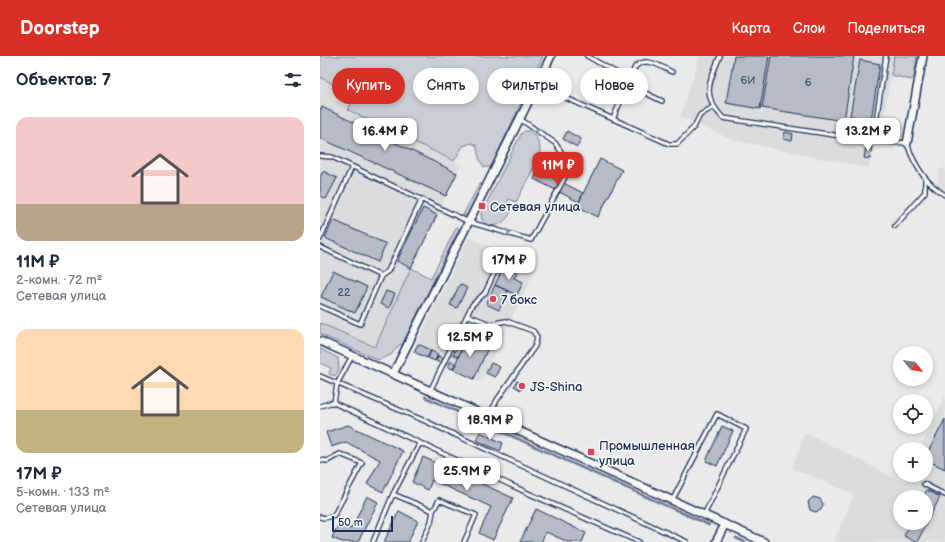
<!DOCTYPE html>
<html lang="ru">
<meta charset="utf-8">
<style>
:root{--surface:#fff;--page:#f6f6f7;--text:#1f2937;--muted:#747a83;--accent:#d93025}
body{margin:0;font-family:"Balsamiq Sans",sans-serif;background:var(--page);color:var(--text);height:100vh;display:flex;flex-direction:column;font-size:15px;white-space:nowrap}
*{box-sizing:border-box;margin:0}
p{font-size:13px;color:var(--muted)}
.icon{flex:none;width:22px;height:22px;fill:none;stroke:currentColor;stroke-width:2;stroke-linecap:round;stroke-linejoin:round}
.map{position:relative;flex:1;overflow:hidden}
.panel{display:flex;flex-direction:column;background:var(--surface);width:320px}
.panel>*{flex:none}
.banner{position:absolute;left:12px;top:12px;width:380px;height:36px;display:flex;gap:8px}
.needle{width:26px;rotate:120deg}
.fabs{position:absolute;left:573px;top:290px;display:grid;gap:8px}
.fabs a{display:grid;place-items:center;width:40px;height:40px;border-radius:50%;background:var(--surface);box-shadow:0 2px 6px #0003;font-size:20px}
.scale{position:absolute;left:12px;bottom:10px;width:61px;box-sizing:border-box;padding-left:4px;border:2px solid #1b2f5e;border-top:0;font-size:11px;line-height:14px;white-space:nowrap;color:#1b2f5e;-webkit-text-stroke:3px #f6f6f2;paint-order:stroke}
.price{position:absolute;translate:-50% -34px;padding:0 9px;border-radius:8px;background:#fff;color:#222;font-size:13px;line-height:26px;filter:drop-shadow(0 1px 2px #0008)}
.price::after{content:'';position:absolute;left:50%;top:24px;width:12px;height:9px;margin-left:-6px;background:inherit;clip-path:polygon(0 0,100% 0,50% 100%)}
.price.active{background:var(--accent);color:#fff}
ul{padding:0;list-style:none}
li{display:grid;align-content:center;gap:8px;height:212px;padding:0 16px}
li span{display:grid;place-items:center;height:124px;border-radius:12px;color:#555}
li>.icon{margin-inline-start:auto}
span .icon{width:72px;height:72px;fill:#fffc;stroke-width:1}
li b{font-size:17px}
h2{display:flex;justify-content:space-between;align-items:center;height:48px;padding:0 16px;font-size:17px}
.chip{padding:0 14px;border-radius:18px;background:var(--surface);box-shadow:0 2px 6px #0003;font-size:14px;line-height:36px}
.chip.active{background:var(--accent);color:#fff}
header{display:flex;align-items:center;gap:24px;box-sizing:border-box;height:56px;padding:0 20px;background:var(--accent);color:#fff}
header strong{font-size:19px}
nav{display:flex;gap:22px;margin-inline-start:auto;font-size:14px}
main{display:flex;flex:1;min-height:0}
.map>svg:first-child{display:block}
</style>
<header>
<strong>Doorstep</strong>
<nav><a>Карта</a><a>Слои</a><a>Поделиться</a></nav>
</header>
<main>
<section class="panel">
<h2>Объектов: 7<svg class="icon" aria-label="filters" viewBox="0 0 24 24"><path d="M4 7h16M4 17h16"/><circle cx="9" cy="7" r="2"/><circle cx="15" cy="17" r="2"/></svg></h2>
<ul>
<li><span style="background:linear-gradient(#f6c9c9 70%,#b9a48a 0)"><svg class="icon" aria-label="home" viewBox="0 0 24 24"><path d="M3 11l9-7 9 7M6 9v11h12V9"/></svg></span><div><b>11M ₽</b><p>2-комн. · 72 m²</p><p>Сетевая улица</p></div></li>
<li><span style="background:linear-gradient(#ffd9b3 65%,#c2b280 0)"><svg class="icon" aria-label="home" viewBox="0 0 24 24"><path d="M3 11l9-7 9 7M6 9v11h12V9"/></svg></span><div><b>17M ₽</b><p>5-комн. · 133 m²</p><p>Сетевая улица</p></div></li>
</ul>
</section>
<div class="map">
<svg width="625" height="486" viewBox="0 0 625 486">
<rect width="100%" height="100%" fill="#e9eae9"/>
<filter id="ink" filterUnits="userSpaceOnUse"><feTurbulence type="fractalNoise" baseFrequency=".025" numOctaves="2"/><feDisplacementMap in="SourceGraphic" scale="8" xChannelSelector="R" yChannelSelector="G"/><feConvolveMatrix kernelMatrix="1 2 1 2 8 2 1 2 1" color-interpolation-filters="sRGB"/></filter>
<g filter="url(#ink)">
<path fill="#dadcde" fill-rule="evenodd" d="M 380,0 L 574,0 L 561,79 L 554,80 L 549,112 L 413,84 L 360,61 Z
M 0,21 L 35,40 L 28,55 L 141,109 L 55,291 L 0,267 Z
M 625,107 L 625,134 L 617,131 L 620,113 L 624,113 Z
M 149,181 L 215,213 L 161,326 L 93,295 Z
M 625,340 L 625,486 L 514,486 L 534,438 L 472,412 L 485,376 L 584,427 L 588,419 L 606,419 L 606,393 L 600,393 ZM 580,441 L 606,441 L 606,467 L 580,467 Z"/>
<path fill="#caced5" stroke="#727e9a" d="M 0,0 L 223,0 L 171,111 L 164,111 L 160,105 L 156,89 L 151,87 L 143,90 L 134,105 L 28,54 L 35,40 L 0,21 Z
M 574,0 L 597,0 L 594,21 L 591,24 L 571,19 Z
M 205,75 L 210,75 C 216,80 220,86 220,94 C 219,104 201,136 196,146 L 189,143 L 185,151 L 192,154 C 186,167 173,176 162,164 L 161,158 L 201,78 Z
M 160,127 L 162,129 L 147,159 L 143,159 Z
M 137,170 L 139,173 L 82,289 L 80,288 L 71,299 L 58,304 L 0,278 L 0,267 L 55,291 L 91,212 L 111,222 Z
M 0,293 L 18,302 L 19,313 L 15,320 L 9,318 L 11,312 L 0,307 Z"/>
<g fill="none" stroke-linecap="round" stroke-linejoin="round">
<path stroke="#6c7995" stroke-width="2.5" d="M 105,341 L 389,469
M 416,482 L 425,486"/>
</g>
<path fill="#b6bbc6" stroke="#1b2f5e" d="M 414,0 L 449,0 L 440,53 L 406,47 Z
M 451,0 L 534,0 L 524,65 L 442,52 Z
M 540,4 L 560,8 L 551,64 L 530,60 Z
M 2,51 L 137,117 L 126,140 L 0,82 L 0,55 Z
M 247,75 L 261,83 L 257,91 L 243,83 Z
M 465,76 L 473,78 L 472,85 L 463,83 Z
M 546,90 L 552,91 L 550,103 L 544,102 Z
M 280,103 L 302,114 L 278,161 L 257,150 Z
M 218,114 L 263,137 L 259,146 L 214,123 Z
M 3,115 L 17,122 L 6,143 L 0,140 L 0,121 Z
M 103,152 L 117,159 L 91,212 L 77,205 Z
M 13,164 L 66,188 L 58,206 L 5,182 Z
M 184,210 L 197,216 L 194,222 L 203,226 L 197,239 L 175,229 Z
M 13,215 L 47,231 L 35,257 L 1,241 Z
M 140,228 L 147,232 L 137,252 L 130,249 Z
M 175,229 L 188,235 L 179,254 L 166,248 Z
M 66,235 L 75,238 L 69,252 L 60,248 Z
M 147,282 L 168,292 L 154,323 L 133,313 Z
M 139,286 L 144,288 L 138,301 L 133,299 Z
M 98,288 L 111,294 L 107,302 L 94,296 Z
M 111,295 L 118,298 L 115,305 L 108,302 Z
M 118,300 L 124,303 L 122,308 L 116,305 Z
M 131,305 L 136,308 L 133,313 L 128,311 Z
M 171,307 L 180,311 L 175,321 L 166,317 Z
M 197,325 L 204,328 L 201,334 L 194,330 Z
M 625,363 L 625,413 L 606,404 L 606,400 Z
M 28,369 L 83,395 L 63,436 L 47,428 L 60,404 L 26,386 L 11,391 L 6,376 Z
M 402,370 L 413,375 L 397,410 L 386,405 Z
M 160,376 L 183,387 L 180,395 L 156,384 Z
M 103,401 L 193,442 L 173,484 L 159,477 L 171,451 L 112,424 L 108,434 L 92,426 Z
M 607,434 L 620,441 L 597,486 L 595,486 L 584,480 L 590,467 L 606,467 L 606,441 L 603,441 Z
M 47,440 L 58,446 L 38,486 L 22,486 L 12,482 L 19,467 L 31,473 Z
M 493,441 L 500,443 L 503,448 L 501,454 L 495,456 L 490,454 L 488,446 Z
M 216,453 L 266,477 L 262,486 L 248,486 L 226,476 L 221,486 L 200,486 Z
M 79,455 L 98,465 L 88,486 L 64,486 Z"/>
<g fill="none" stroke-linecap="round" stroke-linejoin="round">
<g stroke="#1b2f5e" stroke-width="6">
<path id="service" d="M 267,0 L 297,17 L 313,31 L 342,45
M 400,0 C 389,27 381,39 403,62 L 553,85 L 587,87 C 594,109 605,127 625,139
M 217,29 L 349,88 L 357,88 L 374,71 L 380,59 L 393,51
M 293,63 L 315,11 C 327,0 339,10 352,16
M 545,84 L 547,78 L 555,71 L 566,0
M 0,100 L 12,101 L 149,166 L 211,184 L 251,110 L 235,87 L 200,63
M 575,170 L 605,136 L 605,123
M 0,183 L 32,111
M 0,191 L 61,220 L 40,268 L 0,250
M 61,220 L 68,215 L 102,143
M 147,259 L 170,268 L 186,265 L 213,275 L 217,281 L 215,290 L 177,344 L 168,362
M 0,320 L 105,365 L 367,486
M 110,335 L 152,249 L 165,237 L 180,205
M 14,347 L 17,328 L 32,300
M 0,350 L 10,347 L 14,347 L 210,438 L 319,486
M 0,404 L 7,405 L 20,398 L 42,407 L 14,459 L 5,462 L 0,461
M 604,428 L 625,439
M 73,438 L 113,455 L 111,466 L 102,486
M 352,445 L 397,358 L 426,373 L 384,459
M 113,455 L 119,444 L 156,459 L 144,486
M 53,486 L 73,438 L 100,387"/>
</g>
<g stroke="#1b2f5e" stroke-width="10">
<path id="minor" d="M 587,87 L 603,0
M 0,285 L 444,486
M 73,318 L 231,0
M 396,486 L 405,468"/>
</g>
<use href="#service" stroke="#f6f6f2" stroke-width="3.5"/>
<use href="#minor" stroke="#f6f6f2" stroke-width="7"/>
</g>
<defs><path id="oneway-chevron" d="M-2-3.5L2.5 0L-2 3.5" fill="none" stroke-width="1.6" stroke-linecap="round" stroke-linejoin="round"/></defs>
<g stroke="#8892a8">
<use href="#oneway-chevron" transform="translate(218 75) rotate(-146)"/>
<use href="#oneway-chevron" transform="translate(187 177) rotate(16)"/>
</g>
</g>
<g fill="#d1495b" stroke="#f6f6f2" stroke-width="1.5">
<rect x="158" y="146" width="8" height="8" rx="2"/>
<circle cx="173" cy="243" r="4"/>
<circle cx="202" cy="330" r="4"/>
<rect x="267" y="392" width="8" height="8" rx="2"/>
</g>
<g text-anchor="middle" stroke-width="3" stroke-linejoin="round" paint-order="stroke">
<g font-size="11" fill="#425278">
<text x="428" y="28">6И</text>
<text x="488" y="30">6</text>
<text x="24" y="240">22</text>
</g>
<g font-size="13" fill="#1b2f5e" stroke="#f6f6f2" text-anchor="start">
<text x="170" y="155">Сетевая улица</text>
<text x="181" y="248">7 бокс</text>
<text x="210" y="335">JS-Shina</text>
<text x="279" y="394">Промышленная<tspan x="279" dy="15">улица</tspan></text>
</g>
</g>
</svg>
<div class="fabs">
<a><svg class="needle" viewBox="-14 -14 28 28"><path d="M0-13l5 13h-10z" fill="#e53935"/><path d="M0 13l5-13h-10z" fill="#747a83"/></svg></a>
<a><svg class="icon" aria-label="locate" viewBox="0 0 24 24"><circle cx="12" cy="12" r="6"/><path d="M12 2v4M12 18v4M2 12h4M18 12h4"/></svg></a>
<a>+</a>
<a>−</a>
</div>
<div class="scale">50 m</div>
<b class="price" style="left:65px;top:96px">16.4M ₽</b>
<b class="price" style="left:548px;top:96px">13.2M ₽</b>
<b class="price active" style="left:238px;top:130px">11M ₽</b>
<b class="price" style="left:189px;top:225px">17M ₽</b>
<b class="price" style="left:150px;top:302px">12.5M ₽</b>
<b class="price" style="left:170px;top:385px">18.9M ₽</b>
<b class="price" style="left:147px;top:436px">25.9M ₽</b>
<div class="banner">
<a class="chip active">Купить</a>
<a class="chip">Снять</a>
<a class="chip">Фильтры</a>
<a class="chip">Новое</a>
</div>
</div>
</main>
